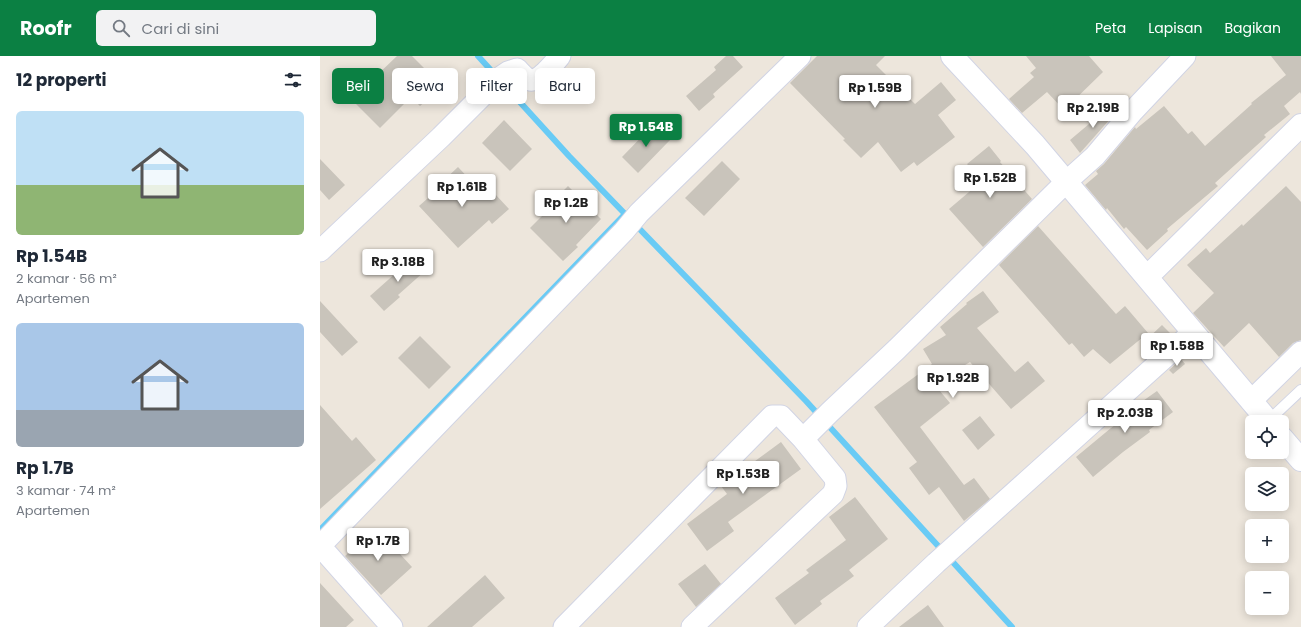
<!DOCTYPE html>
<html lang="id">
<meta charset="utf-8">
<style>
:root{--surface:#fff;--page:#f2f2f3;--text:#1f2937;--muted:#747a83;--accent:#0b8043}
body{margin:0;font-family:Poppins,sans-serif;background:var(--page);color:var(--text);height:100vh;display:flex;flex-direction:column;font-size:15px;white-space:nowrap}
*{box-sizing:border-box;margin:0}
p{font-size:13px;color:var(--muted)}
.icon{flex:none;width:22px;height:22px;fill:none;stroke:currentColor;stroke-width:2;stroke-linecap:round;stroke-linejoin:round}
.map{position:relative;flex:1;overflow:hidden}
.panel{display:flex;flex-direction:column;background:var(--surface);width:320px}
.panel>*{flex:none}
.hud{position:absolute;left:12px;top:12px;width:380px;height:36px;display:flex;gap:8px}
.tools{position:absolute;left:925px;top:359px;display:grid;gap:8px}
.tools a{display:grid;place-items:center;width:44px;height:44px;border-radius:6px;background:var(--surface);box-shadow:0 2px 10px #0003;font-size:20px}
.price{position:absolute;translate:-50% -34px;padding:0 9px;border-radius:4px;background:#fff;color:#222;font-size:13px;line-height:26px;filter:drop-shadow(0 1px 2px #0008)}
.price::after{content:'';position:absolute;left:50%;top:24px;width:12px;height:9px;margin-left:-6px;background:inherit;clip-path:polygon(0 0,100% 0,50% 100%)}
.price.selected{background:var(--accent);color:#fff}
ul{padding:0;list-style:none}
li{display:grid;align-content:center;gap:8px;height:212px;padding:0 16px}
li span{display:grid;place-items:center;height:124px;border-radius:6px;color:#555}
li>.icon{margin-inline-start:auto}
span .icon{width:72px;height:72px;fill:#fffc;stroke-width:1}
li b{font-size:17px}
h2{display:flex;justify-content:space-between;align-items:center;height:48px;padding:0 16px;font-size:17px}
.chip{padding:0 14px;border-radius:6px;background:var(--surface);box-shadow:0 2px 10px #0003;font-size:14px;line-height:36px}
.chip.selected{background:var(--accent);color:#fff}
header{display:flex;align-items:center;gap:24px;box-sizing:border-box;height:56px;padding:0 20px;background:var(--accent);color:#fff}
header strong{font-size:19px}
nav{display:flex;gap:22px;margin-inline-start:auto;font-size:14px}
.search{width:280px;height:36px;background:var(--page);display:flex;align-items:center;gap:10px;box-sizing:border-box;padding:0 14px;border-radius:6px;color:var(--muted);font-size:15px}
main{display:flex;flex:1;min-height:0}
.map>svg:first-child{display:block}
</style>
<header>
<strong>Roofr</strong>
<div class="search"><svg class="icon" aria-label="search" viewBox="0 0 24 24"><circle cx="10" cy="10" r="6"/><path d="M15 15l6 6"/></svg>Cari di sini</div>
<nav><a>Peta</a><a>Lapisan</a><a>Bagikan</a></nav>
</header>
<main>
<section class="panel">
<h2>12 properti<svg class="icon" aria-label="filters" viewBox="0 0 24 24"><path d="M4 7h16M4 17h16"/><circle cx="9" cy="7" r="2"/><circle cx="15" cy="17" r="2"/></svg></h2>
<ul>
<li><span style="background:linear-gradient(#bfe0f5 60%,#8fb573 0)"><svg class="icon" aria-label="home" viewBox="0 0 24 24"><path d="M3 11l9-7 9 7M6 9v11h12V9"/></svg></span><div><b>Rp 1.54B</b><p>2 kamar · 56 m²</p><p>Apartemen</p></div></li>
<li><span style="background:linear-gradient(#a9c7e8 70%,#9aa5b1 0)"><svg class="icon" aria-label="home" viewBox="0 0 24 24"><path d="M3 11l9-7 9 7M6 9v11h12V9"/></svg></span><div><b>Rp 1.7B</b><p>3 kamar · 74 m²</p><p>Apartemen</p></div></li>
</ul>
</section>
<div class="map">
<svg width="981" height="571" viewBox="0 0 981 571">
<rect width="100%" height="100%" fill="#ede6dc"/>
<g fill="none" stroke-linecap="round" stroke-linejoin="round">
<path stroke="#69cbf5" stroke-width="6" d="M 158,0 L 249,100 L 486,345 L 692,571
M 0,474 L 305,158"/>
</g>
<path fill="#c9c4bb" d="M 77,0 L 92,0 L 122,30 L 100,50 L 91,41 L 60,72 L 23,35 L 44,14 L 53,23 Z
M 406,0 L 413,0 L 423,11 L 393,38 L 395,41 L 379,55 L 366,40 L 396,14 L 394,11 Z
M 497,0 L 565,0 L 556,9 L 595,48 L 621,26 L 636,44 L 618,59 L 635,81 L 597,110 L 594,106 L 581,116 L 558,86 L 541,102 L 523,84 L 525,83 L 470,27 Z
M 706,0 L 769,0 L 783,16 L 744,54 L 727,36 L 702,57 L 689,43 L 714,21 L 710,17 L 716,12 Z
M 951,0 L 981,0 L 981,38 L 980,36 L 964,50 L 970,58 L 944,79 L 946,81 L 895,127 L 898,130 L 847,173 L 848,175 L 827,194 L 806,171 L 804,173 L 787,152 L 786,154 L 765,129 L 778,118 L 776,115 L 784,108 L 815,71 L 816,73 L 844,50 L 868,78 L 872,75 L 885,90 L 932,48 L 931,47 L 966,19 Z
M 794,47 L 799,53 L 760,97 L 750,84 Z
M 184,64 L 212,93 L 190,115 L 162,87 Z
M 334,68 L 350,84 L 318,117 L 302,101 Z
M 669,90 L 681,105 L 680,106 L 712,143 L 663,191 L 629,153 L 662,125 L 647,108 Z
M 0,103 L 25,129 L 9,144 L 0,134 Z
M 402,105 L 420,123 L 384,160 L 365,142 Z
M 138,111 L 169,144 L 175,138 L 189,153 L 172,168 L 169,164 L 138,192 L 99,150 L 124,128 L 122,126 Z
M 248,130 L 281,163 L 256,189 L 258,191 L 243,205 L 210,172 L 236,146 L 234,144 Z
M 966,130 L 981,146 L 981,284 L 973,287 L 959,301 L 929,267 L 904,291 L 873,257 L 894,237 L 867,209 L 886,192 L 890,197 L 922,168 L 923,170 Z
M 718,170 L 796,258 L 805,250 L 828,277 L 790,308 L 773,293 L 764,301 L 752,287 L 749,289 L 679,209 Z
M 92,200 L 105,215 L 78,239 L 80,241 L 64,255 L 50,240 L 77,216 L 75,214 Z
M 663,235 L 679,256 L 657,272 L 695,316 L 708,305 L 725,325 L 691,353 L 650,306 L 614,328 L 630,347 L 600,371 L 644,429 L 654,422 L 670,443 L 644,465 L 619,431 L 609,439 L 589,412 L 597,406 L 554,351 L 612,308 L 603,293 L 626,279 L 620,271 L 647,248 L 646,247 Z
M 0,245 L 38,286 L 22,300 L 0,276 Z
M 842,269 L 852,279 L 832,296 L 823,287 Z
M 100,280 L 131,311 L 109,333 L 78,302 Z
M 861,303 L 865,308 L 853,318 L 849,314 Z
M 837,335 L 853,356 L 829,374 L 830,376 L 803,396 L 773,421 L 756,401 L 791,372 L 822,349 L 820,347 Z
M 0,349 L 32,385 L 36,381 L 56,404 L 0,453 Z
M 660,360 L 675,379 L 658,394 L 642,374 Z
M 461,386 L 481,413 L 408,466 L 414,475 L 387,495 L 367,468 L 407,438 L 401,430 Z
M 535,441 L 568,483 L 529,514 L 534,520 L 500,545 L 502,548 L 475,569 L 455,542 L 489,517 L 486,514 L 526,484 L 509,461 Z
M 56,472 L 92,511 L 61,539 L 25,500 Z
M 385,508 L 401,528 L 376,551 L 358,528 Z
M 165,519 L 185,542 L 152,571 L 107,571 Z
M 0,527 L 34,564 L 26,571 L 0,571 Z
M 608,549 L 624,571 L 579,571 Z"/>
<g fill="none" stroke-linecap="round" stroke-linejoin="round">
<g stroke="#d1d4e4" stroke-width="12">
<path id="service" d="M 948,365 L 981,334"/>
</g>
<g stroke="#d1d4e4" stroke-width="23">
<path id="minor" d="M 0,195 L 121,81 L 182,20 L 188,16 L 197,13 C 201,17 205,22 210,24 C 218,27 235,6 240,0
M 931,345 L 981,296
M 483,383 L 510,356 L 577,293 L 746,126 L 775,100 L 813,55 L 865,0
M 0,490 L 304,175 L 319,157 L 480,0
M 0,490 L 72,571
M 244,571 L 452,360 L 461,360 L 483,383 L 515,422 L 516,430 L 513,438 L 372,571
M 548,571 L 616,507 L 873,276"/>
</g>
<g stroke="#d1d4e4" stroke-width="24">
<path id="tertiary" d="M 632,0 L 715,89 L 949,366
M 827,221 L 981,69
M 962,382 L 981,404"/>
</g>
<use href="#service" stroke="#fff" stroke-width="10"/>
<use href="#minor" stroke="#fff" stroke-width="21"/>
<use href="#tertiary" stroke="#fff" stroke-width="22"/>
</g>
</svg>
<div class="tools">
<a><svg class="icon" aria-label="locate" viewBox="0 0 24 24"><circle cx="12" cy="12" r="6"/><path d="M12 2v4M12 18v4M2 12h4M18 12h4"/></svg></a>
<a><svg class="icon" aria-label="layers" viewBox="0 0 24 24"><path d="M12 4l9 5-9 5-9-5zM3 14l9 5 9-5"/></svg></a>
<a>+</a>
<a>−</a>
</div>
<b class="price" style="left:555px;top:53px">Rp 1.59B</b>
<b class="price" style="left:773px;top:73px">Rp 2.19B</b>
<b class="price selected" style="left:326px;top:92px">Rp 1.54B</b>
<b class="price" style="left:670px;top:143px">Rp 1.52B</b>
<b class="price" style="left:142px;top:152px">Rp 1.61B</b>
<b class="price" style="left:246px;top:168px">Rp 1.2B</b>
<b class="price" style="left:78px;top:227px">Rp 3.18B</b>
<b class="price" style="left:857px;top:311px">Rp 1.58B</b>
<b class="price" style="left:633px;top:343px">Rp 1.92B</b>
<b class="price" style="left:805px;top:378px">Rp 2.03B</b>
<b class="price" style="left:423px;top:439px">Rp 1.53B</b>
<b class="price" style="left:58px;top:506px">Rp 1.7B</b>
<div class="hud">
<a class="chip selected">Beli</a>
<a class="chip">Sewa</a>
<a class="chip">Filter</a>
<a class="chip">Baru</a>
</div>
</div>
</main>
